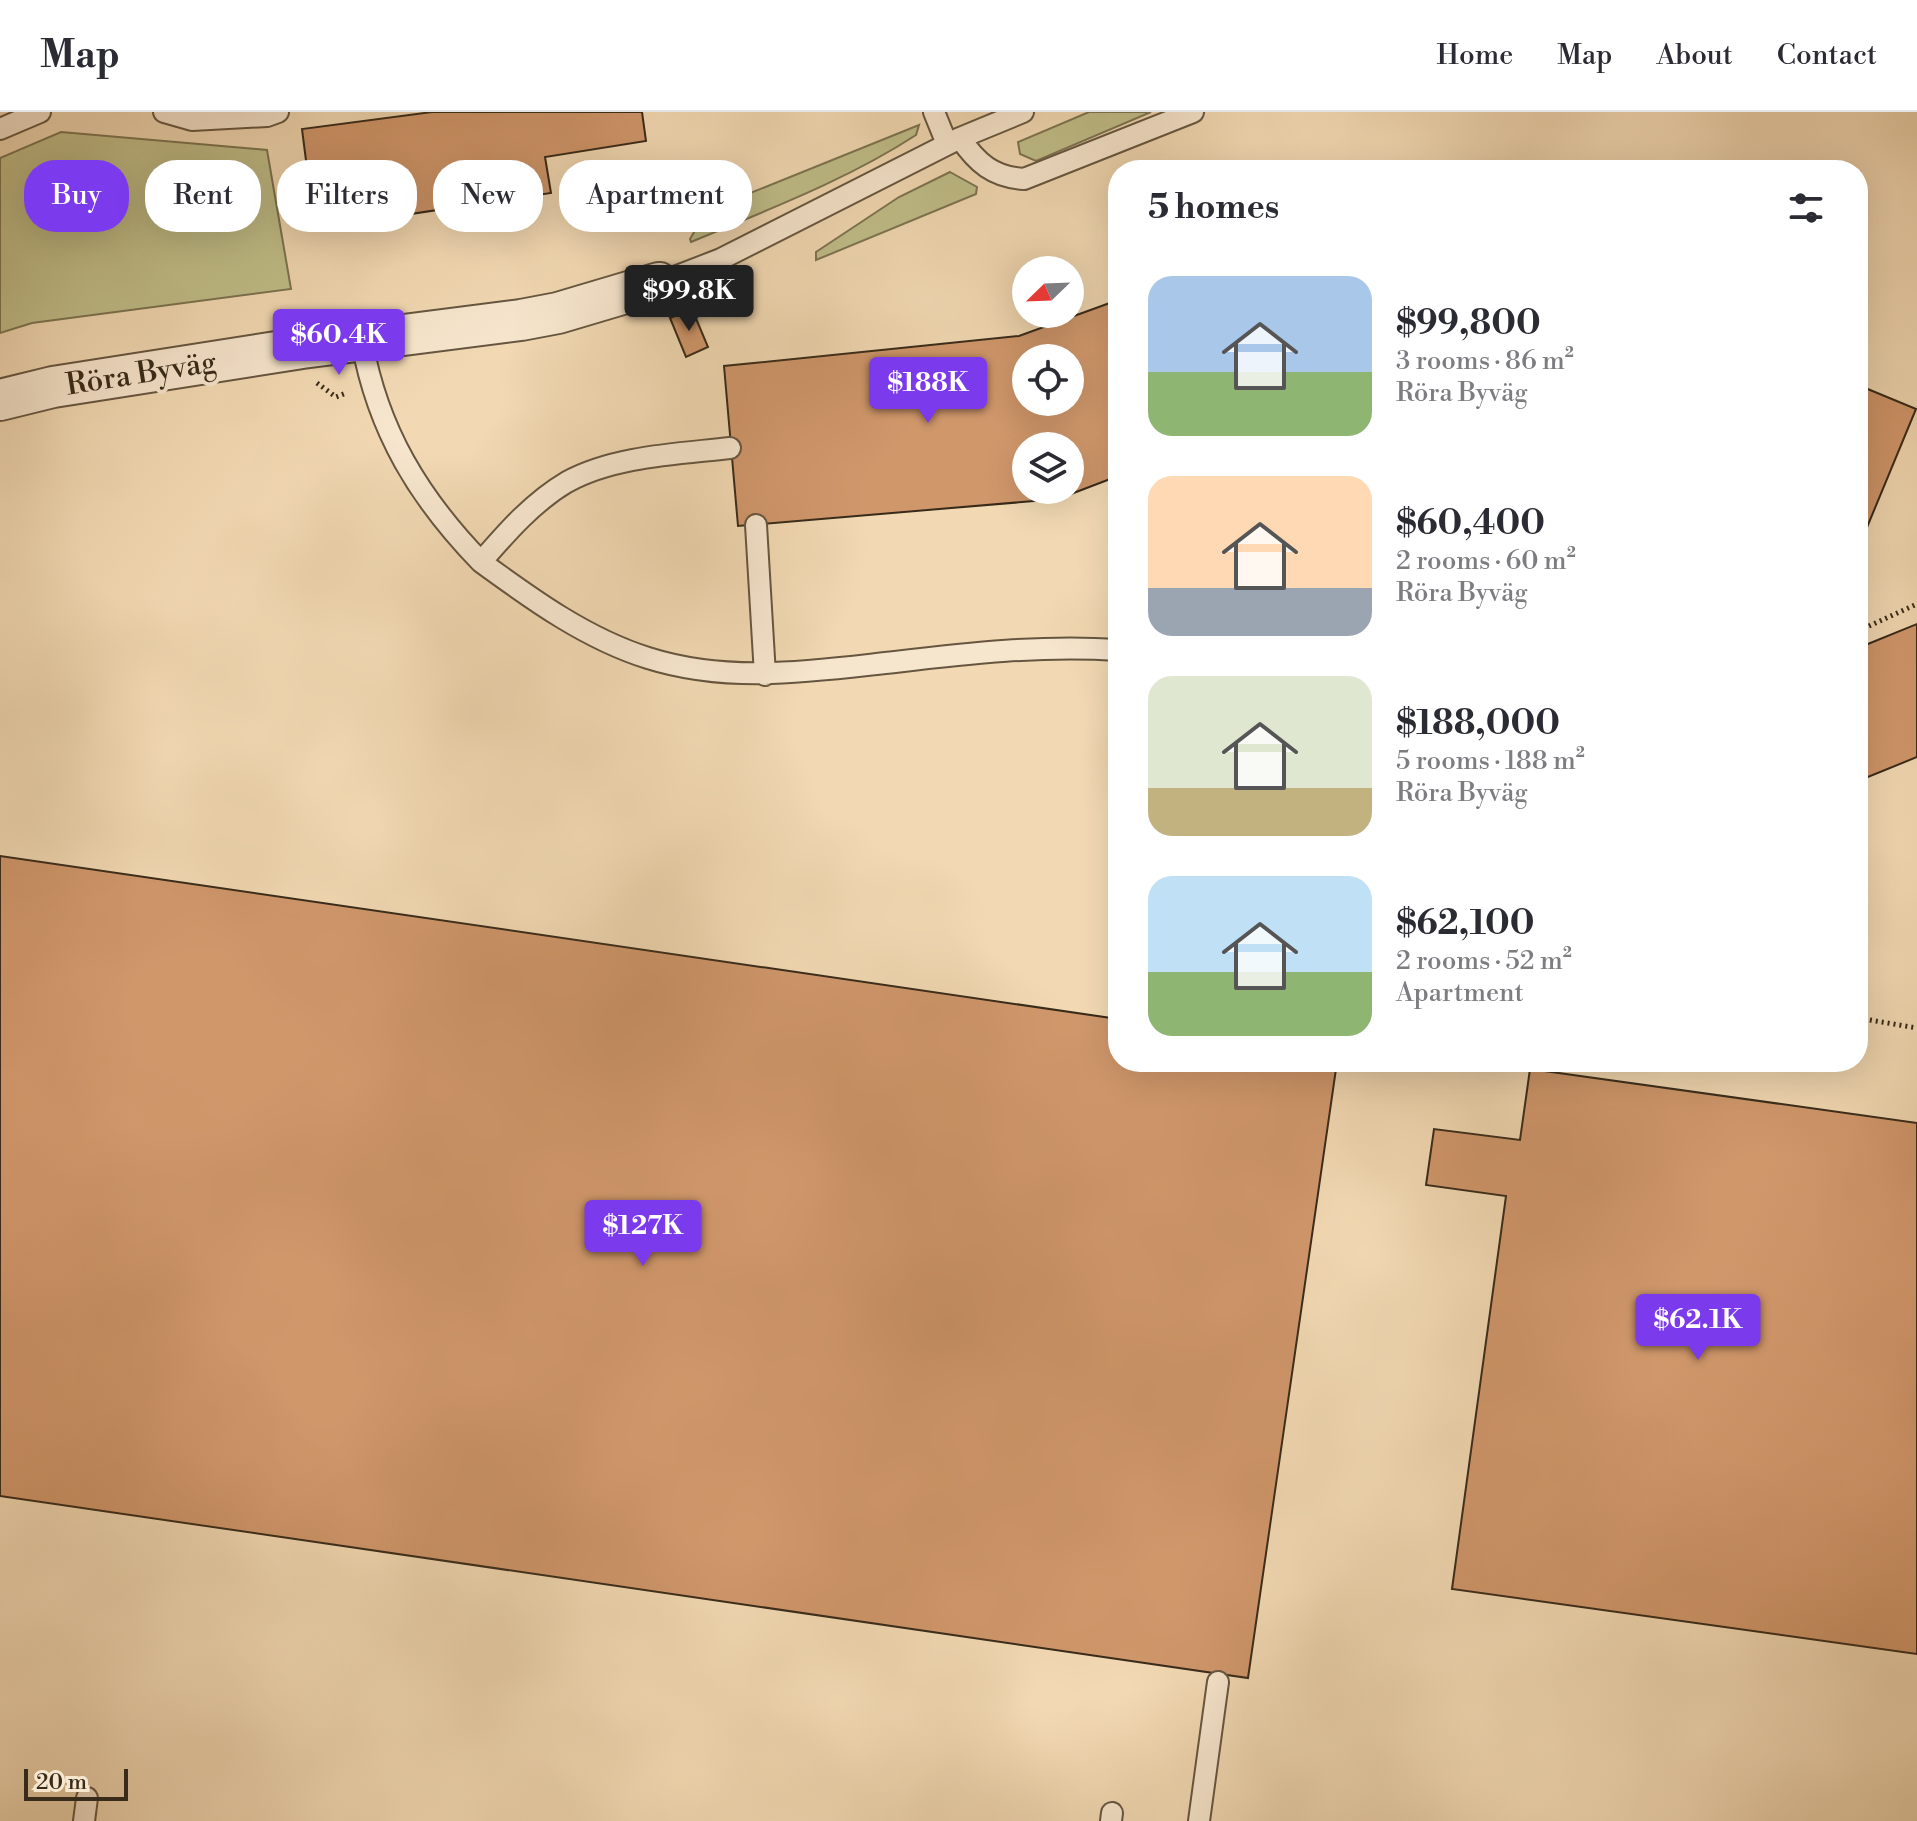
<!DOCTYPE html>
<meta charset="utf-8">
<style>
:root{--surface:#fff;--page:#f7f7f7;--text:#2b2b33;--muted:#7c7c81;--line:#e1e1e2;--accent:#7c3aed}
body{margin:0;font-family:"Libre Bodoni",serif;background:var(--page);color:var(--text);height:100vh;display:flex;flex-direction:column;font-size:30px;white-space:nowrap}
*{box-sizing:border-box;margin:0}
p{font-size:26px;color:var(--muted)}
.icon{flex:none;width:44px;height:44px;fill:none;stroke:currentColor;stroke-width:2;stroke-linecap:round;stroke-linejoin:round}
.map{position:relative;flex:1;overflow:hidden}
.details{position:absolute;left:1108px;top:48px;width:760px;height:912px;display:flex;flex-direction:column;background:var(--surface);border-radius:32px;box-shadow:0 8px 32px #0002}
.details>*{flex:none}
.hud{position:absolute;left:24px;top:48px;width:760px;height:72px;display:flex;gap:16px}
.needle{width:52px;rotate:247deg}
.fabs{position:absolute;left:1012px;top:144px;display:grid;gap:16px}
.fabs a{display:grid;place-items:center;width:72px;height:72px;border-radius:50%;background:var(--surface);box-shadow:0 8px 32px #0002;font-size:40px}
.scale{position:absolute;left:24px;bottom:20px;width:104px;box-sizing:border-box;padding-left:8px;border:4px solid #382b1a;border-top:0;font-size:22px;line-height:28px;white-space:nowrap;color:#382b1a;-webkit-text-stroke:6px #f7e6ce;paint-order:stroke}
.price{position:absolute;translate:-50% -68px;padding:0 18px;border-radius:8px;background:var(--accent);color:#fff;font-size:26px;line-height:52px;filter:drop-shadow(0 2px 4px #0008)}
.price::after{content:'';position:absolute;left:50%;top:48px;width:24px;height:18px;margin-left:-12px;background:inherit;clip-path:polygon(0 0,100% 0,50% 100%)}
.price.selected{background:#222;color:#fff}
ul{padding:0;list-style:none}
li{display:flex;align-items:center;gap:24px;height:200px;padding:0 40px}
li span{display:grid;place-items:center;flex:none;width:224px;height:160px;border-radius:24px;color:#555}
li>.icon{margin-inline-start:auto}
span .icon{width:96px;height:96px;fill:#fffc;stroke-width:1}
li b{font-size:34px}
h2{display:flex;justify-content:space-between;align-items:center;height:96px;padding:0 40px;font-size:34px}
.tag{padding:0 28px;border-radius:32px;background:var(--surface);box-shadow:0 8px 32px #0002;font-size:28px;line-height:72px}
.tag.selected{background:var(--accent);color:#fff}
header{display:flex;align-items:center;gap:48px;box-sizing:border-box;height:112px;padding:0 40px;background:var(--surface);border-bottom:2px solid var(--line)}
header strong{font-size:38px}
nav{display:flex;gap:44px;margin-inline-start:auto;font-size:28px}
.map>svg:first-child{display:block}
</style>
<header>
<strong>Map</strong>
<nav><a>Home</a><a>Map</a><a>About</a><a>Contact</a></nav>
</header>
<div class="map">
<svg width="1917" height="1709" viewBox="0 0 1917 1709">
<rect width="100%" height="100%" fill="#f2d9b3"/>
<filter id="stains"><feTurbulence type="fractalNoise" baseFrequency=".0025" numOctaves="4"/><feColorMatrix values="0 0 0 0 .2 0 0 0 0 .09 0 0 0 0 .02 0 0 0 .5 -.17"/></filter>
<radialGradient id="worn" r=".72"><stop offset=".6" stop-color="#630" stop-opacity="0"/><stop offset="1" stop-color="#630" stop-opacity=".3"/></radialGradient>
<path fill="#c0be89" stroke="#7c7452" stroke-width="2" d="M 1089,0 L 1151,0 L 1036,49 L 1020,42 L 1018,30 Z
M 919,13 L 916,23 C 847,68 767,98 691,130 L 690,127 L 708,96 L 687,82 L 733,63 L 743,84 Z
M 61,20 L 267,38 L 291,177 L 32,211 L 0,221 L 0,46 Z
M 950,60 L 977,75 L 976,82 L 816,148 L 816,140 L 899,85 Z"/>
<path fill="#d0976b" stroke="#382b1a" stroke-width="2" fill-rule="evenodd" d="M 432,0 L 642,0 L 646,29 L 545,45 L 551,81 L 357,110 L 352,73 L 310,80 L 302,17 Z
M 1118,188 L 1118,364 L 1058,387 L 738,414 L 724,254 L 1019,224 ZM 1026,246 L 1070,246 L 1070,290 L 1026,290 ZM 1026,334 L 1070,334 L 1070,378 L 1026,378 Z
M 692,197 L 708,235 L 686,245 L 670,206 Z
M 1858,273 L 1916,297 L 1858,437 Z
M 1917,512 L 1917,645 L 1858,669 L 1858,536 Z
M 0,744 L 1118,907 L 1118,950 L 1337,950 L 1248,1566 L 0,1384 Z
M 1530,957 L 1917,1011 L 1917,1542 L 1452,1477 L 1506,1084 L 1426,1073 L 1434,1017 L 1520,1028 Z"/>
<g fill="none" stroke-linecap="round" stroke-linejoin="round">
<g stroke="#665640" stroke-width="24">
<path id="lane" d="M 164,0 L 192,8 L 267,4 L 278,0
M 934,0 L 947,32
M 0,17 L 40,0
M 960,26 L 1023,0
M 659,171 L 721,147 L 960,26 C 977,51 993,65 1024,67 L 1193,0
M 362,230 C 378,319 419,386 481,450 C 507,420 533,390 567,370 C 614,344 678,342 730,336
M 756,413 L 765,563
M 481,450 C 533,488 587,527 648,546 C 730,572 812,559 895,550 C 969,541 1043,533 1118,538
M 84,1709 L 87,1686
M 1111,1709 L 1112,1701
M 1199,1709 L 1218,1570"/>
</g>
<g stroke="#665640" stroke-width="44">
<path id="street" d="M 0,288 L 53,275 L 302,236 L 521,208 L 558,201 L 659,171"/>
</g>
<path stroke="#382b1a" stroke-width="5" stroke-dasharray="2 4" stroke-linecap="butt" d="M 317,271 L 336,285 L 346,281
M 1858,519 L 1917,492
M 1858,906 L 1917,916"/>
<use href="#lane" stroke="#f7e6ce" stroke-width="20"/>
<use href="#street" stroke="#f7e6ce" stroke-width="40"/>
</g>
<g text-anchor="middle" stroke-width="8" stroke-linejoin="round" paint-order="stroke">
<g font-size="30" fill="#382b1a" stroke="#f7e6ce">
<text transform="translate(141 261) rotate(-9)" y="10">Röra Byväg</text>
</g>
</g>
<rect width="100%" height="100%" filter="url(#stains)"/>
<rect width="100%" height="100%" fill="url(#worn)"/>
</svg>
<div class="fabs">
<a><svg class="needle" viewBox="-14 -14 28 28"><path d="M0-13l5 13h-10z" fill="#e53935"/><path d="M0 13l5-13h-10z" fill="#7c7c81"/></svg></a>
<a><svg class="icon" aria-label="locate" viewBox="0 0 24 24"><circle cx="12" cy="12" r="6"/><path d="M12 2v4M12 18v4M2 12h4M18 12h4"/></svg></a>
<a><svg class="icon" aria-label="layers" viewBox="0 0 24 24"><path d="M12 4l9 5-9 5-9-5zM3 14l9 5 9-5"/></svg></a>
</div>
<div class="scale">20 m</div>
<b class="price selected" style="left:689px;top:221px">$99.8K</b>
<b class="price" style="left:339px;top:265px">$60.4K</b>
<b class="price" style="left:928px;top:313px">$188K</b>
<b class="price" style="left:643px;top:1156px">$127K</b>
<b class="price" style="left:1698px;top:1250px">$62.1K</b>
<div class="hud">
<a class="tag selected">Buy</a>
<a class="tag">Rent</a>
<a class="tag">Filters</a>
<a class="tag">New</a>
<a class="tag">Apartment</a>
</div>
<section class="details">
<h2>5 homes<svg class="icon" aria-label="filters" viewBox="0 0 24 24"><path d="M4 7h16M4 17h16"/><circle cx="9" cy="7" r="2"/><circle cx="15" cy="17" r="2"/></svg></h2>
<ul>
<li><span style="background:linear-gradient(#a9c7e8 60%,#8fb573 0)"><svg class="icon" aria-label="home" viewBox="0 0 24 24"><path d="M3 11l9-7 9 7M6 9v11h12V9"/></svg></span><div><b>$99,800</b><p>3 rooms · 86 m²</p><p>Röra Byväg</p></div></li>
<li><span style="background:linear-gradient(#ffd9b3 70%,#9aa5b1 0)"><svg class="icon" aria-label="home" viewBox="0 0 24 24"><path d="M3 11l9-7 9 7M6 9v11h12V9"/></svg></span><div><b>$60,400</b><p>2 rooms · 60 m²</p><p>Röra Byväg</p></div></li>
<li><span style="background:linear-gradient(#dfe7d0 70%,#c2b280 0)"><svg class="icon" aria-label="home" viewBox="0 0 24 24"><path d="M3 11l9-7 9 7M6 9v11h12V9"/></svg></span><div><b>$188,000</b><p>5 rooms · 188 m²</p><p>Röra Byväg</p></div></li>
<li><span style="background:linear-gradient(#bfe0f5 60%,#8fb573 0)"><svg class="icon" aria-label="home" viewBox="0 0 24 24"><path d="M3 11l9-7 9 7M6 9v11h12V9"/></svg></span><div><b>$62,100</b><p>2 rooms · 52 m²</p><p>Apartment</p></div></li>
</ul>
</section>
</div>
